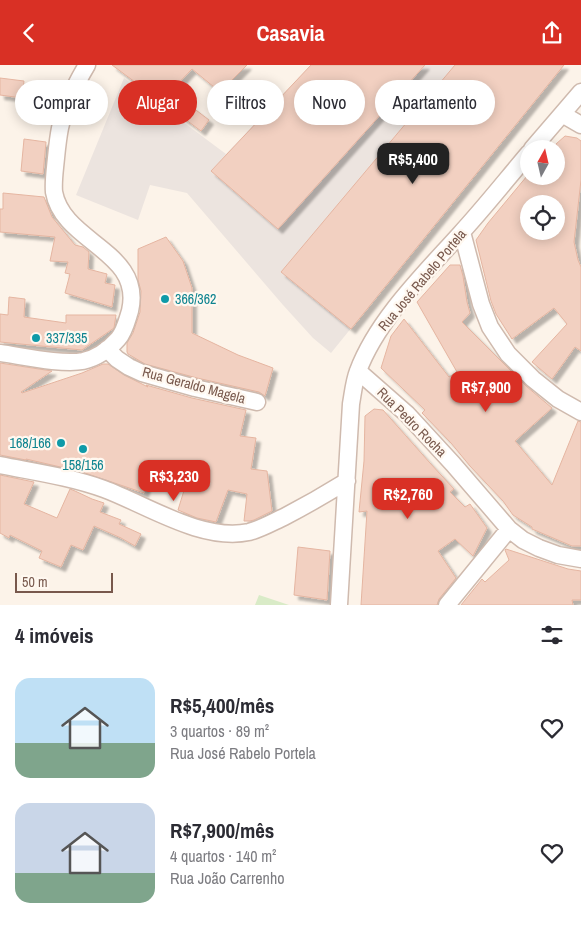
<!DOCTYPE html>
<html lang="pt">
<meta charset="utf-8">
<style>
:root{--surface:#fff;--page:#f2f2f3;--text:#2b2b33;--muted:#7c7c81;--accent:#d93025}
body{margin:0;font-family:"Archivo Narrow",sans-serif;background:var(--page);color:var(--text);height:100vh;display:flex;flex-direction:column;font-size:19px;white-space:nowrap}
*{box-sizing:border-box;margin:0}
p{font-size:16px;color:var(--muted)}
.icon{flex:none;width:28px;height:28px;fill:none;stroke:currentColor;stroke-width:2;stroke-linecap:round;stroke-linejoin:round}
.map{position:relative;height:540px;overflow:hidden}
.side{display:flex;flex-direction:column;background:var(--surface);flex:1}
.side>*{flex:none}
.banner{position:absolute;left:15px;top:15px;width:551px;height:45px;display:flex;gap:10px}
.needle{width:32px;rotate:8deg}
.buttons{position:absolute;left:520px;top:75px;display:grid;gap:10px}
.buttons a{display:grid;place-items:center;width:45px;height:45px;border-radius:50%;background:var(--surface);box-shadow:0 2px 12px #0003;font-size:25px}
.scale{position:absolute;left:15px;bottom:12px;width:98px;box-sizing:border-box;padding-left:5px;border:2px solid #78584c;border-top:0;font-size:14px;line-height:18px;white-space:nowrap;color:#78584c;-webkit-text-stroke:4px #fff8f0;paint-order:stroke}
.price{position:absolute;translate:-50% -42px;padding:0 11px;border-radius:10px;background:var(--accent);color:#fff;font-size:16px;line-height:32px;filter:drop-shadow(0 1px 2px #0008)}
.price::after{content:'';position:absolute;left:50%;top:30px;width:15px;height:11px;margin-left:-8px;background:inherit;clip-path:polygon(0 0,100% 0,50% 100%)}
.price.current{background:#222;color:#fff}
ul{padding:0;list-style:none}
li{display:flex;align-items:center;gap:15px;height:125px;padding:0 15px}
li span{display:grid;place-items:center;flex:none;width:140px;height:100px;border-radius:15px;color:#555}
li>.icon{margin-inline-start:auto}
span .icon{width:60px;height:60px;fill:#fffc;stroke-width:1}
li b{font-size:21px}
h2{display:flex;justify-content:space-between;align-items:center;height:60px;padding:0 15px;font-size:21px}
.tag{padding:0 18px;border-radius:22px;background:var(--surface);box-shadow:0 2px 12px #0003;font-size:18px;line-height:45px}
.tag.current{background:var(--accent);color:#fff}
header{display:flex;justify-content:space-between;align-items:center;height:65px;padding:0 15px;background:var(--accent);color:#fff;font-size:22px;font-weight:800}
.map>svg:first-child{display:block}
</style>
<header><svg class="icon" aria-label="back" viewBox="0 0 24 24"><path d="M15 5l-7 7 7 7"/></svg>Casavia<svg class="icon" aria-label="share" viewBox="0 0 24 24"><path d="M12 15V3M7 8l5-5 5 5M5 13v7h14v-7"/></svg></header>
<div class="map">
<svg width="581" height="540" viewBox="0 0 581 540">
<defs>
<filter id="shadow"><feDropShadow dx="4.5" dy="4.5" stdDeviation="1" flood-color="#0004"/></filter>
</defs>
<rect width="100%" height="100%" fill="#fcf3e9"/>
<path fill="#ece4df" d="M 311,0 L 564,0 L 331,288 L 313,273 L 283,240 L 187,128 L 150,120 L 138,155 L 76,130 L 124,13 L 226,89 Z"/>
<path fill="#d9ebc7" d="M 259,530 L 289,540 L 255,540 Z"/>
<path fill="#f2d0c1" stroke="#e5b5a1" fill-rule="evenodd" filter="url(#shadow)" d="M 112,0 L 247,0 L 220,27 L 192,4 L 171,26 L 209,55 L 201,66 Z
M 311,0 L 425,0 L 278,164 L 211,106 Z
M 455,0 L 564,0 L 351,264 L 281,207 Z
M 0,13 L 24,16 L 22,33 L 0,30 Z
M 565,71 L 577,73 L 581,76 L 581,115 L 574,177 L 578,195 L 581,202 L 581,286 L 575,282 L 552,314 L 532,297 L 567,259 L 554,243 L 512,274 L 496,249 L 491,236 L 476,175 L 488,158 L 527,111 L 556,111 L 556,79 ZM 529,139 L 556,139 L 556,166 L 529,166 Z
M 24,74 L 46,77 L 43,109 L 21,106 Z
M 3,128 L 44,132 L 52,152 L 75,180 L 83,182 L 89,187 L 88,204 L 107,209 L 105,218 L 115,220 L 112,242 L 65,228 L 70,209 L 65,208 L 68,197 L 50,196 L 55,172 L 0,167 L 0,144 L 3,144 Z
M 166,172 L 183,196 L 192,223 L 192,268 L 238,290 L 273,303 L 265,331 L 259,327 L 197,313 L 145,299 L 128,289 L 127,287 L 127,278 L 133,268 L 140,247 L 141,226 L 138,215 L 138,184 Z
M 450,200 L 460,200 L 463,211 L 467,237 L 470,248 L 462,257 L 526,321 L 552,343 L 515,376 L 552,420 L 578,356 L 581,357 L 581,481 L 572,481 L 532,464 L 532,462 L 513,450 L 503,436 L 470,401 L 451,378 L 422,348 L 425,345 L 381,303 L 391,271 L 404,254 L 449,312 L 457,307 L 417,237 Z
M 9,232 L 25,234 L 24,252 L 66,258 L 66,250 L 116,250 L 114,263 L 82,285 L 0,277 L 0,249 L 8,250 Z
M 0,298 L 52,306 L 21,327 L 22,328 L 82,308 L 103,299 L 108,299 L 124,310 L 148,322 L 146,320 L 192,333 L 246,345 L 240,371 L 256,373 L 251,404 L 267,406 L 272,446 L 254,455 L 250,456 L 244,456 L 247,429 L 228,425 L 216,457 L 197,453 L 178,445 L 189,409 L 153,396 L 144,428 L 82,407 L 26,394 L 26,395 L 0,390 Z
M 374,344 L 383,345 L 430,398 L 454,424 L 450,427 L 465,442 L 470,439 L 487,463 L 473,491 L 455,474 L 438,486 L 456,513 L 439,534 L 437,540 L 361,540 L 367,446 L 359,447 L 364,396 L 365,351 Z
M 0,410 L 34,417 L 24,439 L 57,453 L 70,424 L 75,426 L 92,434 L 104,438 L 100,447 L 121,455 L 119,459 L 141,469 L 135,481 L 121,473 L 94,461 L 83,485 L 71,480 L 61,502 L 39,493 L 42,486 L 10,470 L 9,473 L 0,468 Z
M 298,482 L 330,486 L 327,535 L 294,530 Z
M 506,484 L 568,504 L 581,506 L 581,535 L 572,535 L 573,540 L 461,540 L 482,514 L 485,517 L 509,495 L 505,485 Z"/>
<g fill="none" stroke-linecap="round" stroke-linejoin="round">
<g stroke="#cfbaae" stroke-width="19">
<path id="minor" d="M 562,49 L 581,60
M 532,84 L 581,27
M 462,167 L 481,239 L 490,262 L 508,289 L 533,314 L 558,334 L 581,347
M 107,284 L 117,294 L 129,302 L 142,308 L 195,323 L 257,337
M 0,288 C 22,291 62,300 83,296 C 97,293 109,284 118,274 C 125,266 127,255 130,246 C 144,186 63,178 54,127 C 53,116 55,104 56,93 C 57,83 58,73 60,63 C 65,40 75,20 87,0
M 358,306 L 407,349 L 453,399 L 509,464 L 523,475 L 539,483 L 558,490 L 581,494
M 0,400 C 35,407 71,412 104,424 C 147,440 202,477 249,467 C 261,464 273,457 284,452 C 305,441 326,429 347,416
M 339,540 L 351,339 C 353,328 354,316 358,306 C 377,255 424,209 460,169 C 484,143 506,115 529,88
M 447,540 L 509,464"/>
</g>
<use href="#minor" stroke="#fff" stroke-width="16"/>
</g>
<g fill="#0f9aa8" stroke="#fff8f0" stroke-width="2">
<circle cx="165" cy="234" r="5"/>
<circle cx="36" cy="273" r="5"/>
<circle cx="61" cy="378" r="5"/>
<circle cx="83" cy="384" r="5"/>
</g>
<g text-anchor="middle" stroke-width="4.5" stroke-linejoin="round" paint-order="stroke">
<g font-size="14" fill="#78584c" stroke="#fff8f0">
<text transform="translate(422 215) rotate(-50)" y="5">Rua José Rabelo Portela</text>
<text transform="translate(194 320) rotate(15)" y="5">Rua Geraldo Magela</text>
<text transform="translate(412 357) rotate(45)" y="5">Rua Pedro Rocha</text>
</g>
<g font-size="14" fill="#0d838f" stroke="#fff8f0" text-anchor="start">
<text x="175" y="239">366/362</text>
<text x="46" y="278">337/335</text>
<text x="51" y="383" text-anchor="end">168/166</text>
<text x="83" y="405" text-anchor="middle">158/156</text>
</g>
</g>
</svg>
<div class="buttons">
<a><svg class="needle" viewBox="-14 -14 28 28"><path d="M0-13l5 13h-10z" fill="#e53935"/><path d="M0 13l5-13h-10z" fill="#7c7c81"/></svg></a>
<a><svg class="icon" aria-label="locate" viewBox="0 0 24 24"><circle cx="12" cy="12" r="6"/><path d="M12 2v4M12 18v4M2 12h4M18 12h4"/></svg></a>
</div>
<div class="scale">50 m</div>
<b class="price current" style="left:413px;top:120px">R$5,400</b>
<b class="price" style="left:486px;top:348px">R$7,900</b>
<b class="price" style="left:174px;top:437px">R$3,230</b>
<b class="price" style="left:408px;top:455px">R$2,760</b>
<div class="banner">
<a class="tag">Comprar</a>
<a class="tag current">Alugar</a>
<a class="tag">Filtros</a>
<a class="tag">Novo</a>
<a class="tag">Apartamento</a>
</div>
</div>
<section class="side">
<h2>4 imóveis<svg class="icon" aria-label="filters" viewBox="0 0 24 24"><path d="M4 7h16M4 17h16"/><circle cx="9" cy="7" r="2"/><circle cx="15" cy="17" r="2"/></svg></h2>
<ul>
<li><span style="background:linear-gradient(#bfe0f5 65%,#7fa58c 0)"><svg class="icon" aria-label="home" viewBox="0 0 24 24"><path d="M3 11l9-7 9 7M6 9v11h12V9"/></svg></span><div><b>R$5,400/mês</b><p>3 quartos · 89 m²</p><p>Rua José Rabelo Portela</p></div><svg class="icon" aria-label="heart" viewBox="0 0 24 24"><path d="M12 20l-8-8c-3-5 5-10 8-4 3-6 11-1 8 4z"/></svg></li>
<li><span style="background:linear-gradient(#c9d6e8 70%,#7fa58c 0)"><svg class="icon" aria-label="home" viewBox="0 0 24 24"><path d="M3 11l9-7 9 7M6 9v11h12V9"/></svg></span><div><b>R$7,900/mês</b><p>4 quartos · 140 m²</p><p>Rua João Carrenho</p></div><svg class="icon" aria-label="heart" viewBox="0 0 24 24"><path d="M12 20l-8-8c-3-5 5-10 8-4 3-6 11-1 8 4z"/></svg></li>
</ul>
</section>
